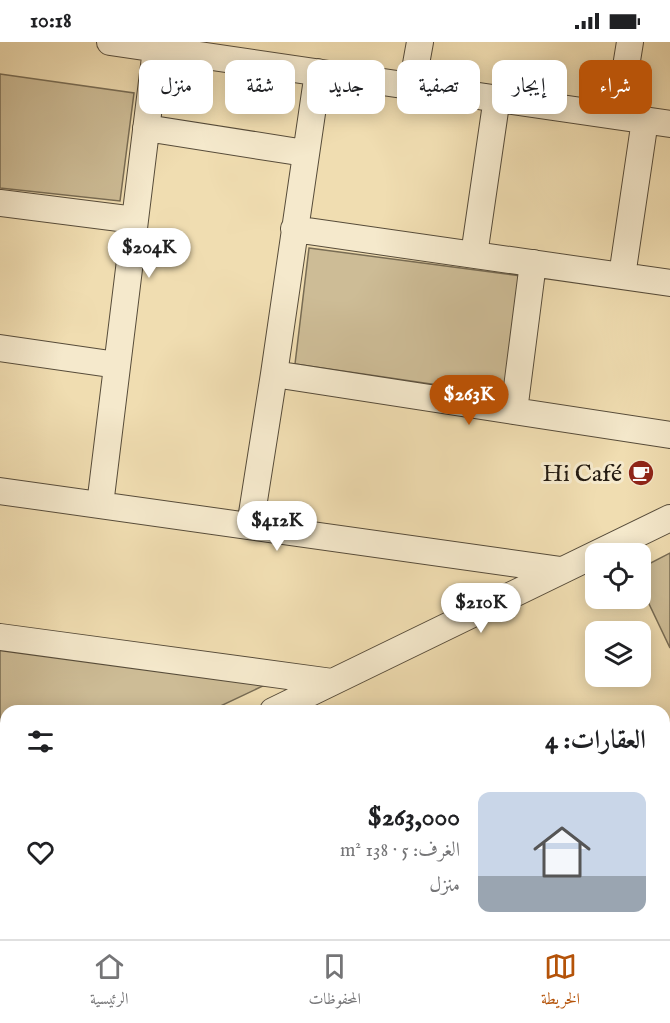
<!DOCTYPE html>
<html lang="ar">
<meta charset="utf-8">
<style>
:root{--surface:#fff;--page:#f6f6f6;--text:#202124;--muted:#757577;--line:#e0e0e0;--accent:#b45309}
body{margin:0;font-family:"IM FELL English",Amiri,serif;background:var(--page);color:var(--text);direction:rtl;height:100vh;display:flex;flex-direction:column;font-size:22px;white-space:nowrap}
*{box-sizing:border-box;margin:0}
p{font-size:20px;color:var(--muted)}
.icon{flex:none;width:33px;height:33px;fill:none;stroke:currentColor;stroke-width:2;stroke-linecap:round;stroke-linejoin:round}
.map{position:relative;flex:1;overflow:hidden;direction:ltr}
.panel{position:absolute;left:0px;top:663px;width:670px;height:234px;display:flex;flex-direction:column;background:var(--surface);border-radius:18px 18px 0 0;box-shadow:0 3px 15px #0003;direction:rtl}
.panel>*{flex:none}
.hud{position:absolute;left:18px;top:18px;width:634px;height:54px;direction:rtl;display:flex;gap:12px}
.buttons{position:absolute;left:585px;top:501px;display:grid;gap:12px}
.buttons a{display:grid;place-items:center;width:66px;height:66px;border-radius:12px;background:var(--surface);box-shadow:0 3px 15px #0003;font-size:30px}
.price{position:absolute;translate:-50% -51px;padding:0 14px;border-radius:21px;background:#fff;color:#222;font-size:20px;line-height:39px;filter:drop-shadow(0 2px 3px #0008)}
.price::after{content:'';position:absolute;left:50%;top:36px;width:18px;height:14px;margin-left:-9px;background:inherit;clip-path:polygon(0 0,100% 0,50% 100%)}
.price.on{background:var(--accent);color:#fff}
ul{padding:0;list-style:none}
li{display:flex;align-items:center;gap:18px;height:150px;padding:0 24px}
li+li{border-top:2px solid var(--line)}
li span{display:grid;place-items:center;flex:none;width:168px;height:120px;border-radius:12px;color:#555}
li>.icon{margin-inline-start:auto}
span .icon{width:72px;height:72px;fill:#fffc;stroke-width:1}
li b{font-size:26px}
h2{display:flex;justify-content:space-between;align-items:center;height:72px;padding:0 24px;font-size:26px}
.chip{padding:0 21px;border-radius:12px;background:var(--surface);box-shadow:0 3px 15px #0003;font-size:21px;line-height:54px}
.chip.on{background:var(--accent);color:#fff}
.status{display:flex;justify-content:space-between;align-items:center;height:42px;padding:0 30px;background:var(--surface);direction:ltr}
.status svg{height:16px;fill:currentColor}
.menu{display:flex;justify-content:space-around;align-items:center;height:84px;border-top:2px solid var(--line);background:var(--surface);font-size:16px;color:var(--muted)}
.menu a{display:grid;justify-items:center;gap:3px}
.menu .on{color:var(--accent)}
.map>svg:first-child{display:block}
</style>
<div class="status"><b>10:18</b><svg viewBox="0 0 49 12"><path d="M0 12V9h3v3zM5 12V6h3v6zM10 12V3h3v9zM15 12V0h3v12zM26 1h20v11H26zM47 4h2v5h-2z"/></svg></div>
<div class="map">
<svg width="670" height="897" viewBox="0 0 670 897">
<rect width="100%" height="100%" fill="#f0ddb1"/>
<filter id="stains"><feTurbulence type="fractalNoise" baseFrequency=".00333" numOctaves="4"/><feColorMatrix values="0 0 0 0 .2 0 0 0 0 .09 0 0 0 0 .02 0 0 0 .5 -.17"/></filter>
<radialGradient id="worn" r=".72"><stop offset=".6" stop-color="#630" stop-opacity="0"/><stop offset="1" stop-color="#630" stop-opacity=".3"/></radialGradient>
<path fill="#cdbc96" stroke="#786c54" stroke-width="1.5" d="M 0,32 L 134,51 L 120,159 L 0,146 Z
M 309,206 L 521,234 L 506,353 L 295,322 Z
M 670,511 L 670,606 L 641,545 L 641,526 Z
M 0,605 L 265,643 L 210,669 L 6,669 L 6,767 L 0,770 Z"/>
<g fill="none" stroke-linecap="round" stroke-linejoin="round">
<g stroke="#574c3a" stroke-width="28">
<path id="minor" d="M 110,0 L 670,82
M 412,44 L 420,0
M 618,74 L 630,0
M 146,86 L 305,111
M 0,161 L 135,178
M 294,187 L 670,241
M 474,213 L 497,55
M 622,234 L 645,78
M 0,306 L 117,323
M 274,332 L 670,393
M 514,369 L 533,221
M 0,449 L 561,528
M 100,463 L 156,7
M 250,484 L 274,332 L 318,30
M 0,595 L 332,640
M 273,669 L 670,476
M 0,800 L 6,797
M 496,891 L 499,897
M 654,891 L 656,897"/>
</g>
<g stroke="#241b12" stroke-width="36">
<path id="major" d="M 664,760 L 670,757
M 384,897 L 396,891"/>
</g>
<use href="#minor" stroke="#f5e9cc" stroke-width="26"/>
<use href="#major" stroke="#f0ddb1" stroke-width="33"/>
</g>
<defs>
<g id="cafe-disc" transform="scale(1.35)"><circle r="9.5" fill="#8f2418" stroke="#f5e9cc"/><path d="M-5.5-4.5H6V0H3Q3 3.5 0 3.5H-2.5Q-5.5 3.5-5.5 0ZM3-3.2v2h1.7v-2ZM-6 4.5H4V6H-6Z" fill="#fff"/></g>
</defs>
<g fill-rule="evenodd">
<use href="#cafe-disc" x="641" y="431"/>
</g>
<g text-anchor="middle" stroke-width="6" stroke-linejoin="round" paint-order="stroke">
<g font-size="24" fill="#241b12" stroke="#f5e9cc" text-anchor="end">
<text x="622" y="439">Hi Café</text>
</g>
</g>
<rect width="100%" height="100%" filter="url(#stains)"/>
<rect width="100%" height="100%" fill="url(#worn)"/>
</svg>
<div class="buttons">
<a><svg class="icon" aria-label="locate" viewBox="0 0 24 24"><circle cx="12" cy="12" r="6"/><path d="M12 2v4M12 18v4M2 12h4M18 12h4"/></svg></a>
<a><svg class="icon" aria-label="layers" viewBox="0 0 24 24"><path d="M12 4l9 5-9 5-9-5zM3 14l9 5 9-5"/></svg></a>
</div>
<b class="price" style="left:149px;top:237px">$204K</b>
<b class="price on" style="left:469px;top:384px">$263K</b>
<b class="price" style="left:277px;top:510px">$412K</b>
<b class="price" style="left:481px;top:592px">$210K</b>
<div class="hud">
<a class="chip on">شراء</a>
<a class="chip">إيجار</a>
<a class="chip">تصفية</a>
<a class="chip">جديد</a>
<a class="chip">شقة</a>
<a class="chip">منزل</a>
</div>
<section class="panel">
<h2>العقارات: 4<svg class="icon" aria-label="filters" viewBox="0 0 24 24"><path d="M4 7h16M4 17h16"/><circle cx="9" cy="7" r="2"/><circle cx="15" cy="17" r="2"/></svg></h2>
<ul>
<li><span style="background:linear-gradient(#c9d6e8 70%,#9aa5b1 0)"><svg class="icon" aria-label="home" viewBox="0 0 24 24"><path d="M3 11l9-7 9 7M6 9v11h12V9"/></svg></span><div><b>$263,000</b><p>الغرف: 5 · 138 m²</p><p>منزل</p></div><svg class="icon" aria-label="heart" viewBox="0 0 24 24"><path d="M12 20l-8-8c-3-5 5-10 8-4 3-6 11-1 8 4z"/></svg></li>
</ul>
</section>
</div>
<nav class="menu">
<a class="on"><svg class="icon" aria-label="map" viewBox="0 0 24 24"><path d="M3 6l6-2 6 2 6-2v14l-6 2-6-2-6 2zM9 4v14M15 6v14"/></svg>الخريطة</a>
<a><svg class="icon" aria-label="saved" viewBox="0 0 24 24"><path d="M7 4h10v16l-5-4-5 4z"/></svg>المحفوظات</a>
<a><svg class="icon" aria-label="home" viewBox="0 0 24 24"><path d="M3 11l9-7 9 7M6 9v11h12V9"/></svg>الرئيسية</a>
</nav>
